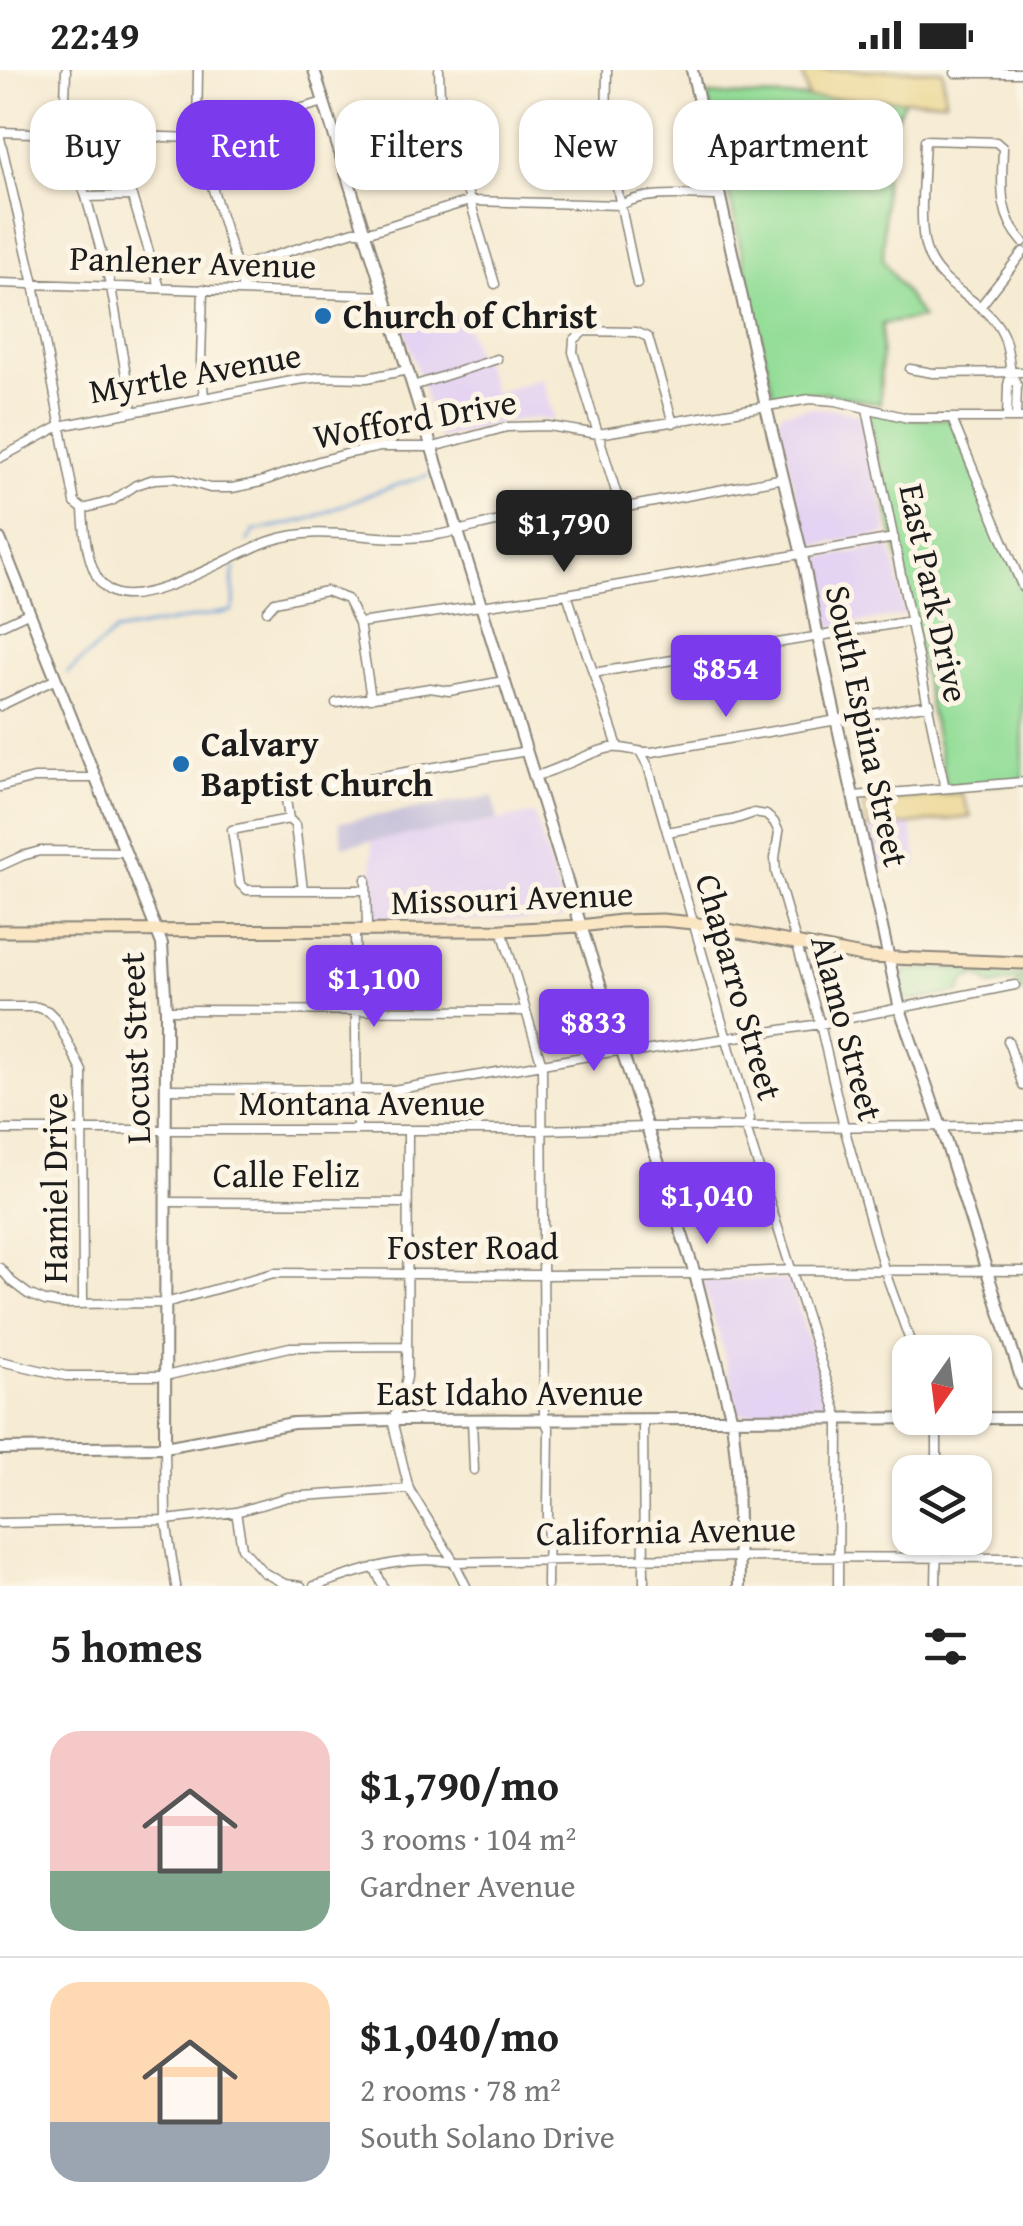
<!DOCTYPE html>
<meta charset="utf-8">
<style>
:root{--surface:#fff;--page:#f2f2f2;--text:#222;--muted:#767676;--line:#e0e0e0;--accent:#7c3aed}
body{margin:0;font-family:"Gentium Book Plus",serif;background:var(--page);color:var(--text);height:100vh;display:flex;flex-direction:column;font-size:38px;white-space:nowrap}
*{box-sizing:border-box;margin:0}
p{font-size:32px;color:var(--muted)}
.icon{flex:none;width:55px;height:55px;fill:none;stroke:currentColor;stroke-width:2;stroke-linecap:round;stroke-linejoin:round}
.map{position:relative;height:1516px;overflow:hidden}
.details{display:flex;flex-direction:column;background:var(--surface);flex:1}
.details>*{flex:none}
.banner{position:absolute;left:30px;top:30px;width:965px;height:90px;display:flex;gap:20px}
.needle{width:65px;rotate:194deg}
.controls{position:absolute;left:892px;top:1265px;display:grid;gap:20px}
.controls a{display:grid;place-items:center;width:100px;height:100px;border-radius:20px;background:var(--surface);box-shadow:0 2px 8px #0004;font-size:50px}
.price{position:absolute;translate:-50% -85px;padding:0 22px;border-radius:10px;background:var(--accent);color:#fff;font-size:32px;line-height:65px;filter:drop-shadow(0 2px 5px #0008)}
.price::after{content:'';position:absolute;left:50%;top:60px;width:30px;height:22px;margin-left:-15px;background:inherit;clip-path:polygon(0 0,100% 0,50% 100%)}
.price.selected{background:#222;color:#fff}
ul{padding:0;list-style:none}
li{display:flex;align-items:center;gap:30px;height:250px;padding:0 50px}
li+li{border-top:2px solid var(--line)}
li span{display:grid;place-items:center;flex:none;width:280px;height:200px;border-radius:30px;color:#555}
li>.icon{margin-inline-start:auto}
span .icon{width:120px;height:120px;fill:#fffc;stroke-width:1}
li b{font-size:42px}
h2{display:flex;justify-content:space-between;align-items:center;height:120px;padding:0 50px;font-size:42px}
.pill{padding:0 35px;border-radius:30px;background:var(--surface);box-shadow:0 2px 8px #0004;font-size:35px;line-height:90px}
.pill.selected{background:var(--accent);color:#fff}
.status{display:flex;justify-content:space-between;align-items:center;height:70px;padding:0 50px;background:var(--surface);direction:ltr}
.status svg{height:28px;fill:currentColor}
.map>svg:first-child{display:block}
</style>
<div class="status"><b>22:49</b><svg viewBox="0 0 49 12"><path d="M0 12V9h3v3zM5 12V6h3v6zM10 12V3h3v9zM15 12V0h3v12zM26 1h20v11H26zM47 4h2v5h-2z"/></svg></div>
<div class="map">
<svg width="1023" height="1516" viewBox="0 0 1023 1516">
<rect width="100%" height="100%" fill="#fcf5e5"/>
<filter id="ink" filterUnits="userSpaceOnUse"><feTurbulence type="fractalNoise" baseFrequency=".01" numOctaves="2"/><feDisplacementMap in="SourceGraphic" scale="20" xChannelSelector="R" yChannelSelector="G"/><feConvolveMatrix kernelMatrix="1 2 1 2 8 2 1 2 1" color-interpolation-filters="sRGB"/></filter>
<filter id="wash" filterUnits="userSpaceOnUse"><feTurbulence type="fractalNoise" baseFrequency=".0048" numOctaves="4" result="noise"/><feDisplacementMap in="SourceGraphic" scale="40" xChannelSelector="R" yChannelSelector="G"/><feGaussianBlur stdDeviation="2.25" result="paint"/><feColorMatrix in="noise" values="0 0 0 0 0 0 0 0 0 0 0 0 0 0 0 0 0 1.4 0 .05"/><feComposite in="paint" operator="in"/></filter>
<g filter="url(#wash)">
<rect width="100%" height="100%" fill="#f6ebd3"/>
<path fill="#e4d3f2" d="M 463,245 L 476,287 L 481,286 L 494,324 L 542,308 L 554,350 L 536,348 L 507,351 L 439,369 L 403,255 Z
M 810,338 L 833,339 L 859,344 L 863,347 L 887,457 L 886,464 L 809,476 L 806,474 L 779,348 L 782,342 Z
M 889,477 L 892,482 L 905,545 L 825,558 L 811,489 Z
M 534,744 L 563,837 L 564,843 L 558,849 L 382,851 L 373,849 L 372,771 Z
M 911,754 L 918,795 L 878,800 L 868,759 Z
M 702,1210 L 790,1210 L 830,1340 L 829,1343 L 741,1344 L 738,1341 L 722,1275 Z"/>
<path fill="#c6c0da" d="M 493,726 L 498,750 L 343,776 L 339,752 Z"/>
<path fill="#95de99" stroke="#587d5a" stroke-width="2.5" d="M 707,25 L 905,30 L 885,69 L 883,190 L 922,248 L 882,254 L 880,334 L 827,323 L 807,323 L 778,327 L 773,323 Z
M 867,339 L 908,348 L 952,349 L 1023,520 L 1023,712 L 947,718 Z
M 913,898 L 972,900 L 984,904 L 1023,906 L 1023,922 L 1017,923 L 1018,911 L 990,916 L 984,909 L 975,906 L 965,910 L 960,922 L 909,931 L 904,927 L 901,908 L 908,899 Z"/>
<path fill="#eeda9e" stroke="#857b5d" stroke-width="2.5" d="M 802,0 L 943,0 L 945,31 L 808,28 Z
M 961,723 L 971,747 L 868,759 L 863,736 L 865,732 Z"/>
<g fill="none" stroke-linecap="round" stroke-linejoin="round">
<path stroke="#6ca1d9" stroke-width="2.5" d="M 247,472 L 254,461 L 306,450 L 373,423 L 428,405
M 67,603 L 115,562 L 232,541 C 239,528 228,513 235,498"/>
</g>
</g>
<g filter="url(#ink)">
<g fill="none" stroke-linecap="round" stroke-linejoin="round">
<g stroke="#898478" stroke-width="11">
<path id="minor" d="M 66,0 L 64,63 L 86,127 L 111,217 L 132,340
M 198,0 L 197,68 L 244,220
M 439,0 L 440,26 L 446,51 L 495,214
M 607,0 L 606,64 L 637,214
M 955,3 L 1023,3
M 539,41 L 606,43
M 0,62 L 197,68 L 324,32
M 0,68 L 34,214 L 75,433 L 83,439
M 86,127 L 132,126 L 160,218
M 237,197 L 354,161 L 372,161 L 469,131 L 621,135 C 646,120 690,126 720,126
M 0,213 L 384,226
M 242,215 L 260,190
M 203,219 L 201,291 L 204,327
M 980,237 L 1023,182
M 910,299 L 933,303 L 1023,302
M 1011,303 C 1009,290 1008,276 1003,265 C 987,229 937,219 926,179 C 918,154 924,98 925,70 L 996,72 L 1003,78 C 1002,114 997,143 1023,172
M 413,316 L 497,289
M 867,339 L 944,714 L 947,718
M 1007,348 L 1008,315 L 1011,303 L 1017,315 L 1016,348
M 952,349 L 1023,518
M 673,353 L 648,267 L 636,262 L 584,261 L 574,270 L 573,282 L 616,422 L 621,431 L 632,436 L 784,408
M 0,388 L 60,356 L 297,310 L 322,307 L 367,308 L 408,300
M 83,439 L 112,431 L 136,415 L 154,409 L 175,408 L 210,418 L 232,418 L 261,412 L 319,391 L 350,383 L 380,377 L 433,377 L 507,357 L 548,356 L 598,364 L 810,329 L 836,331 L 908,348 L 1023,348
M 83,439 C 84,463 88,510 112,522 C 146,539 236,482 270,471 C 315,456 353,467 399,468 C 435,469 470,457 505,450 L 516,454
M 567,524 L 618,677
M 267,541 L 275,532 L 326,521 L 347,529 L 359,553 L 567,524 L 894,468
M 359,553 L 371,628
M 0,556 L 30,542
M 593,603 L 912,551
M 336,633 L 430,618 L 449,621 L 504,611
M 0,636 L 56,609
M 641,683 L 648,696 L 750,1049 L 746,1058 L 839,1349 L 838,1516
M 535,706 C 560,700 590,681 611,678 C 624,676 638,683 652,682 L 930,634
M 0,717 L 34,708 L 96,708
M 854,726 L 1023,712
M 289,749 L 295,755 L 303,820
M 667,762 L 733,750 L 754,743 L 766,745 L 774,752 L 779,762 L 775,788 L 776,803 L 820,954 L 844,1057 L 884,1199 L 914,1282
M 0,796 L 22,786 L 40,781 L 125,782
M 366,809 L 367,860
M 366,820 L 247,820 L 240,814 L 232,760 L 289,749 L 285,723 L 527,681
M 502,860 L 542,995 L 544,1349 L 549,1359 L 547,1516
M 355,861 L 357,1060
M 0,937 L 37,937 L 48,941 L 56,949 L 82,1001 L 83,1234
M 166,940 L 525,941
M 1008,971 L 1023,1016
M 166,1019 L 393,1020 L 623,980 L 637,982 L 820,954 L 1015,915
M 0,1060 L 542,1060 L 647,1057 L 1023,1056
M 408,1060 L 407,1307 L 400,1336 L 392,1350 L 409,1419 L 454,1492 L 466,1516
M 165,1132 L 407,1133
M 0,1198 L 12,1212 L 28,1224 L 45,1231 L 62,1234 L 165,1233 L 274,1203 L 544,1205 L 695,1204 L 793,1200 L 1023,1201
M 0,1291 L 66,1306 L 165,1306 L 290,1277 L 406,1276
M 643,1349 L 644,1516
M 472,1350 L 474,1400
M 165,1377 L 166,1450 L 176,1516
M 937,1402 L 937,1348
M 236,1442 L 242,1478 L 263,1502 L 285,1514 L 301,1516
M 0,1453 L 166,1450 L 236,1442 L 288,1427 L 409,1419
M 374,1497 L 383,1516
M 314,1516 C 366,1500 398,1485 454,1492 L 739,1487 L 1023,1488
M 936,1516 L 937,1468"/>
</g>
<g stroke="#898478" stroke-width="14">
<path id="tertiary" d="M 314,0 L 581,856 L 695,1204 L 732,1350 L 737,1397 L 739,1516
M 692,0 L 766,337 L 802,485 L 818,567 L 900,939 L 941,1057 L 1023,1314
M 0,469 L 162,874 L 166,940 L 165,1377
M 0,1379 L 165,1377 L 293,1353 L 392,1350 L 1023,1348"/>
</g>
<g stroke="#898478" stroke-width="15">
<path id="secondary" d="M 0,861 L 502,860 L 581,856 L 620,851 L 662,850 L 693,853 L 867,887 L 1023,893"/>
</g>
<use href="#minor" stroke="#fff" stroke-width="8"/>
<use href="#tertiary" stroke="#fff" stroke-width="10"/>
<use href="#secondary" stroke="#fbe6c4" stroke-width="11"/>
</g>
</g>
<g fill="#1f6fb2" stroke="#fcf5e5" stroke-width="4">
<circle cx="323" cy="246" r="10"/>
<circle cx="181" cy="694" r="10"/>
</g>
<g text-anchor="middle" stroke-width="10" stroke-linejoin="round" paint-order="stroke">
<g font-size="35" fill="#1c1c1c" stroke="#fcf5e5">
<text transform="translate(193 192) rotate(2)" y="12">Panlener Avenue</text>
<text transform="translate(195 303) rotate(-10)" y="12">Myrtle Avenue</text>
<text transform="translate(415 349) rotate(-10)" y="12">Wofford Drive</text>
<text transform="translate(934 523) rotate(78)" y="12">East Park Drive</text>
<text transform="translate(867 656) rotate(78)" y="12">South Espina Street</text>
<text transform="translate(512 828) rotate(-2)" y="12">Missouri Avenue</text>
<text transform="translate(739 917) rotate(74)" y="12">Chaparro Street</text>
<text transform="translate(847 958) rotate(75)" y="12">Alamo Street</text>
<text transform="translate(135 978) rotate(-92)" y="12">Locust Street</text>
<text x="362" y="1045">Montana Avenue</text>
<text x="286" y="1117">Calle Feliz</text>
<text transform="translate(55 1118) rotate(-90)" y="12">Hamiel Drive</text>
<text x="473" y="1189">Foster Road</text>
<text x="510" y="1335">East Idaho Avenue</text>
<text transform="translate(666 1461) rotate(-1)" y="12">California Avenue</text>
</g>
<g font-size="35" font-weight="bold" fill="#1c1c1c" stroke="#fcf5e5" text-anchor="start">
<text x="343" y="258">Church of Christ</text>
<text x="201" y="686">Calvary<tspan x="201" dy="40">Baptist Church</tspan></text>
</g>
</g>
</svg>
<div class="controls">
<a><svg class="needle" viewBox="-14 -14 28 28"><path d="M0-13l5 13h-10z" fill="#e53935"/><path d="M0 13l5-13h-10z" fill="#767676"/></svg></a>
<a><svg class="icon" aria-label="layers" viewBox="0 0 24 24"><path d="M12 4l9 5-9 5-9-5zM3 14l9 5 9-5"/></svg></a>
</div>
<b class="price selected" style="left:564px;top:505px">$1,790</b>
<b class="price" style="left:726px;top:650px">$854</b>
<b class="price" style="left:374px;top:960px">$1,100</b>
<b class="price" style="left:594px;top:1004px">$833</b>
<b class="price" style="left:707px;top:1177px">$1,040</b>
<div class="banner">
<a class="pill">Buy</a>
<a class="pill selected">Rent</a>
<a class="pill">Filters</a>
<a class="pill">New</a>
<a class="pill">Apartment</a>
</div>
</div>
<section class="details">
<h2>5 homes<svg class="icon" aria-label="filters" viewBox="0 0 24 24"><path d="M4 7h16M4 17h16"/><circle cx="9" cy="7" r="2"/><circle cx="15" cy="17" r="2"/></svg></h2>
<ul>
<li><span style="background:linear-gradient(#f6c9c9 70%,#7fa58c 0)"><svg class="icon" aria-label="home" viewBox="0 0 24 24"><path d="M3 11l9-7 9 7M6 9v11h12V9"/></svg></span><div><b>$1,790/mo</b><p>3 rooms · 104 m²</p><p>Gardner Avenue</p></div></li>
<li><span style="background:linear-gradient(#ffd9b3 70%,#9aa5b1 0)"><svg class="icon" aria-label="home" viewBox="0 0 24 24"><path d="M3 11l9-7 9 7M6 9v11h12V9"/></svg></span><div><b>$1,040/mo</b><p>2 rooms · 78 m²</p><p>South Solano Drive</p></div></li>
</ul>
</section>
